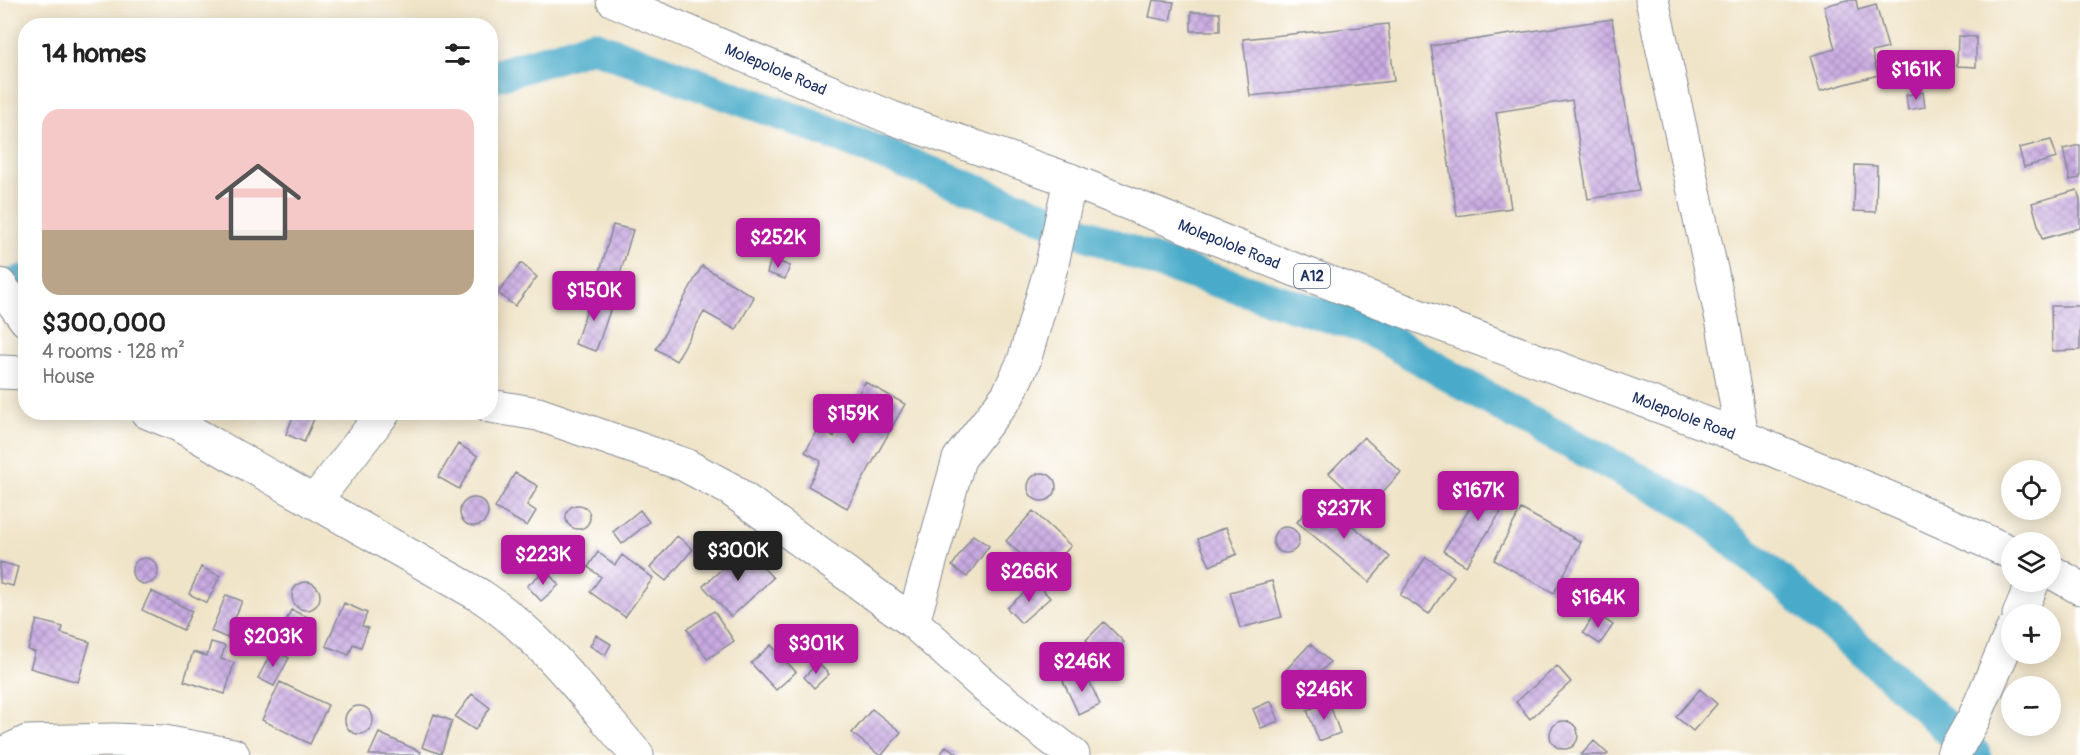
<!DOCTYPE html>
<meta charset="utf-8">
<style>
:root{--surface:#fff;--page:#f2f2f2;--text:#222;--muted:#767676;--line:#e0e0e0;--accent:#b5179e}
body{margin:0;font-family:Pangolin,sans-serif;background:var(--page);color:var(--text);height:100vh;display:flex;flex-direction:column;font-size:22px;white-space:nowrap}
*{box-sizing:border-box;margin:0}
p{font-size:20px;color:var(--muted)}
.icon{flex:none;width:33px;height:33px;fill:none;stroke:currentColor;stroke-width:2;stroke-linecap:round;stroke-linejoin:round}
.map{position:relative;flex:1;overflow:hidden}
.details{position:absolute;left:18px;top:18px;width:480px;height:402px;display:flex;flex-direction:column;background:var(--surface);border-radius:24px;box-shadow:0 3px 15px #0003}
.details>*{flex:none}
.controls{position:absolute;left:2001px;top:460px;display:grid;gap:12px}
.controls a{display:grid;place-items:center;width:60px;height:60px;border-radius:50%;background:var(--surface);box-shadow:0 3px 15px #0003;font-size:30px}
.price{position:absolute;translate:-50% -51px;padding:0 14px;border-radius:6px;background:var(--accent);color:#fff;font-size:20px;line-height:39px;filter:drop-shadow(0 2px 3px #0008)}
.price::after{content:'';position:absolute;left:50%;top:36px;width:18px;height:14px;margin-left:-9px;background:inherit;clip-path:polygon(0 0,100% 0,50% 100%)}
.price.on{background:#222;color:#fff}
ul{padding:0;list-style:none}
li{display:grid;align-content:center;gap:12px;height:318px;padding:0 24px}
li+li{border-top:2px solid var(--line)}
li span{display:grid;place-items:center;height:186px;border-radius:18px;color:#555}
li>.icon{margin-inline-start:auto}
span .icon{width:108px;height:108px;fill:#fffc;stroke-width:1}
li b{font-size:26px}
h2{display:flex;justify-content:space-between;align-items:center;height:72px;padding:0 24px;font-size:26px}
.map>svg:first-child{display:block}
</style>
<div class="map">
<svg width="2080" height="755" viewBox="0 0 2080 755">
<defs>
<pattern id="building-cross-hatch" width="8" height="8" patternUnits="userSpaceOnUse" patternTransform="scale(1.5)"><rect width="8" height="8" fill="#c9aae1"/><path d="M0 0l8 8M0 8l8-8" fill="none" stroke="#a28bba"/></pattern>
</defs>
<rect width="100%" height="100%" fill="#fff"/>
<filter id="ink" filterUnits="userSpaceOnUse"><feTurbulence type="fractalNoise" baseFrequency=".0167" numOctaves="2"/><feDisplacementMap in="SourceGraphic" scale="12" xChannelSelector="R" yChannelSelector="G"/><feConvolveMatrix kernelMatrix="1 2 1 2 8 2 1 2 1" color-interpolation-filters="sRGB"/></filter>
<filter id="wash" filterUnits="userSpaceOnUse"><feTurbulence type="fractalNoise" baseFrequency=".008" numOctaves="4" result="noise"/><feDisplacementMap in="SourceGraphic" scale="24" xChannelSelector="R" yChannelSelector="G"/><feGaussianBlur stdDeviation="1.35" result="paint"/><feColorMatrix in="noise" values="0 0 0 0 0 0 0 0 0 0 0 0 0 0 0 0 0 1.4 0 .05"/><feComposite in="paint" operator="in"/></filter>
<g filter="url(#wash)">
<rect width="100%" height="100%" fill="#f0e4c8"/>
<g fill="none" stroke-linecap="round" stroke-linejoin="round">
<path stroke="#49abc9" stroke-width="33" d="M 490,77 L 593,46 L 805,123 L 1157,262 L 1369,329 L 1517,415 L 1697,510 L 1896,680 L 1975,755
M 0,290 L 26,280"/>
</g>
<g id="blocks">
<path fill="url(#building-cross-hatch)" d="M 1153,0 L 1174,2 L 1170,21 L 1149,17 Z
M 1847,0 L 1856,0 L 1858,10 L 1876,5 L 1888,48 L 1872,52 L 1878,75 L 1820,91 L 1810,56 L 1835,49 L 1824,6 Z
M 1191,12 L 1220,13 L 1220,31 L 1191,31 Z
M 1612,19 L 1639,191 L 1588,199 L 1572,100 L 1496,112 L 1511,208 L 1457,216 L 1431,46 Z
M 1388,24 L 1394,81 L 1250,96 L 1243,39 Z
M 1958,36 L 1976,37 L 1976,67 L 1957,66 Z
M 1923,92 L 1925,107 L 1908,110 L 1906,95 Z
M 2051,140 L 2057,158 L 2024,167 L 2019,148 Z
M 2080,145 L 2080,178 L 2070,180 L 2063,149 Z
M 1855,165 L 1877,166 L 1876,212 L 1854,211 Z
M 2077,190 L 2080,199 L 2080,228 L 2042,239 L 2032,203 Z
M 613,225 L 633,230 L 616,288 L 597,282 Z
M 771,259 L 790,266 L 785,279 L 767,273 Z
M 521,263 L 537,277 L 515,306 L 498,293 Z
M 702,266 L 754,297 L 736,330 L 704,312 L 676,361 L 656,349 Z
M 593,292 L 614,299 L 596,351 L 575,344 Z
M 2051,306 L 2080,306 L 2080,350 L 2052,351 Z
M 865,382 L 905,404 L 847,508 L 808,486 L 821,461 L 805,452 L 819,428 L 834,437 Z
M 295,412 L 317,412 L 304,442 L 286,434 Z
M 1364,437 L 1401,472 L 1367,509 L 1329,473 Z
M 458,444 L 478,456 L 459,489 L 438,477 Z
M 515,473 L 538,486 L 527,505 L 536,511 L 527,526 L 495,508 Z
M1028 487a14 14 0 1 1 28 0a14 14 0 1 1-28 0Z
M 1489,478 L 1513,493 L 1466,566 L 1443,551 Z
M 1318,497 L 1390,557 L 1369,582 L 1297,522 Z
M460 512a14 14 0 1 1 28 0a14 14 0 1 1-28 0Z
M566 517a12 12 0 1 1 24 0a12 12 0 1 1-24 0Z
M 1521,509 L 1581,542 L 1554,593 L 1494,560 Z
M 640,510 L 649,522 L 622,544 L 613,532 Z
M 1033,511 L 1071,546 L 1044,575 L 1006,541 Z
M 1226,527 L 1237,554 L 1210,566 L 1198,539 Z
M1273 540a13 13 0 1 1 26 0a13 13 0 1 1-26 0Z
M 973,535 L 989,546 L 967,577 L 952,566 Z
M 677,536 L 693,549 L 666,581 L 650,568 Z
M 745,548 L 773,578 L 731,617 L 703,586 Z
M 598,552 L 615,565 L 622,555 L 653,578 L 625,617 L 590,592 L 601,577 L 588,567 Z
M 1426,557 L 1454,576 L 1429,614 L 1400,595 Z
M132 571a13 13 0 1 1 26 0a13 13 0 1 1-26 0Z
M 0,562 L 18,567 L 13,586 L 0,583 Z
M 201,567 L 220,576 L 207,603 L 189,594 Z
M 545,570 L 559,585 L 541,601 L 527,586 Z
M 1272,581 L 1282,617 L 1240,628 L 1230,592 Z
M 1036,582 L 1050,598 L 1021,623 L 1007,608 Z
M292 596a14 14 0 1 1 28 0a14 14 0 1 1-28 0Z
M 151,591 L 192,611 L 183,630 L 142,610 Z
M 226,595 L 242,601 L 227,638 L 211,631 Z
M 344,603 L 367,613 L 362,626 L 368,628 L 361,647 L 353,644 L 349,655 L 326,646 Z
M 291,610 L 310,618 L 302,635 L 283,627 Z
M 714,611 L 734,641 L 707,659 L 687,629 Z
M 1595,613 L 1613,625 L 1600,644 L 1583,633 Z
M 37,620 L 63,627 L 61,633 L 90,642 L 78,682 L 30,668 L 35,652 L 28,650 Z
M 1104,622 L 1124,642 L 1107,660 L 1086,640 Z
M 596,635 L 611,644 L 605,655 L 590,646 Z
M 211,642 L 225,646 L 221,659 L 234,663 L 225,694 L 184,681 L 193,652 L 207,656 Z
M 1310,644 L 1330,662 L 1302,692 L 1282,674 Z
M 771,645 L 796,672 L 776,690 L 751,663 Z
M 273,649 L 289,658 L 274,686 L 258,678 Z
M 818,663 L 829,674 L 814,688 L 804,677 Z
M 1557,666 L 1571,682 L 1530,719 L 1516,702 Z
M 1085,671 L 1100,705 L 1079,715 L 1063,681 Z
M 280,682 L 328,705 L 310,744 L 262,720 Z
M 1700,689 L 1717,704 L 1693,731 L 1676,717 Z
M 472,694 L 490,708 L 475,730 L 455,717 Z
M 1271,701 L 1279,721 L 1261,728 L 1253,709 Z
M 1329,702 L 1340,733 L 1319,741 L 1307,710 Z
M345 720a14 14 0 1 1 28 0a14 14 0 1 1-28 0Z
M 872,709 L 901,732 L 882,755 L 879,755 L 852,733 Z
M 434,714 L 452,721 L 441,754 L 422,747 Z
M1550 735a14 14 0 1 1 28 0a14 14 0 1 1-28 0Z
M 379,733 L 421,752 L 420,755 L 369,755 Z
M 1594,741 L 1608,754 L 1606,755 L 1581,755 Z
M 946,746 L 960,755 L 940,755 Z"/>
</g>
</g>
<g filter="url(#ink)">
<use href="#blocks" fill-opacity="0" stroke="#868a93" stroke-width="1.5"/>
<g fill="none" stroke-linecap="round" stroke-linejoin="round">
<g stroke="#868a93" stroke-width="35">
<path id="minor" d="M 1652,0 L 1723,324 L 1742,437
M 0,285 L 26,320
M 0,372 L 26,373
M 490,406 L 538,414 L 685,465 L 730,489 L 913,622 L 988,689 L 1073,755
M 147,412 L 179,425 L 481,596 C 543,637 588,700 637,755
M 314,502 L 384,412
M 2019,615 L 2033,582
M 913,622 L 959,459 L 1008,395 L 1024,361 L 1052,264 L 1070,180
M 0,755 L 27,742 L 114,740 L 164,742 L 233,755
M 1953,755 L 1974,718 L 2012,631"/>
</g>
<g stroke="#868a93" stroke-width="35">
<g id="major">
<path id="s1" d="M 613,0 L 892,118 L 1070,180 L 1293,269 L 1742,437 L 1901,503 L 2012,553"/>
<path d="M 2050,571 L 2080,588"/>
</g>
</g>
<use href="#minor" stroke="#fff" stroke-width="33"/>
<use href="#major" stroke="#fff" stroke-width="33"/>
</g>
</g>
<g text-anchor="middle" stroke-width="4.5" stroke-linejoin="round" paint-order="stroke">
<rect fill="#fff" stroke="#5f6d8e" stroke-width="1.5" x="1294" y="264" width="36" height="24" rx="4.5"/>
<g font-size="15" font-weight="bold" fill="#1b2f5e">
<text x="1312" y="281">A12</text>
</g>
<g font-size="16" fill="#1b2f5e" stroke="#fff">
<text dy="6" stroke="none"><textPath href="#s1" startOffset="177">Molepolole Road</textPath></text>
<text dy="6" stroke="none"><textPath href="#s1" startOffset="663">Molepolole Road</textPath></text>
<text dy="6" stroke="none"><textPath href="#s1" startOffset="1149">Molepolole Road</textPath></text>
</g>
</g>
</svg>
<div class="controls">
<a><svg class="icon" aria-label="locate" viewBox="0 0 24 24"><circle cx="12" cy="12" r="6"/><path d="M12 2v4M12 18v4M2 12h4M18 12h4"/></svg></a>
<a><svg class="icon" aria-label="layers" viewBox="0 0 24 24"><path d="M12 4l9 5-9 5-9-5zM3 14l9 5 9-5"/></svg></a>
<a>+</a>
<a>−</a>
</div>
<b class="price" style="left:1916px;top:101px">$161K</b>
<b class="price" style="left:778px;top:269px">$252K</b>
<b class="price" style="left:594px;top:322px">$150K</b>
<b class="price" style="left:853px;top:445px">$159K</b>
<b class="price" style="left:1478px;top:522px">$167K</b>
<b class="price" style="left:1344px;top:540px">$237K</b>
<b class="price on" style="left:738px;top:582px">$300K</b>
<b class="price" style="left:543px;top:586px">$223K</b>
<b class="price" style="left:1029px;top:603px">$266K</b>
<b class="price" style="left:1598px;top:629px">$164K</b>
<b class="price" style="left:273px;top:668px">$203K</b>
<b class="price" style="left:816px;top:675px">$301K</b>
<b class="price" style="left:1082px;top:693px">$246K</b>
<b class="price" style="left:1324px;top:721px">$246K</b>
<section class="details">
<h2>14 homes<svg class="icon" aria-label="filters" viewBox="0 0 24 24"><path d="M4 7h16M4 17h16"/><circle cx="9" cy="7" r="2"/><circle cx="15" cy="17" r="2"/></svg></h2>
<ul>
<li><span style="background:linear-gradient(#f6c9c9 65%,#b9a48a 0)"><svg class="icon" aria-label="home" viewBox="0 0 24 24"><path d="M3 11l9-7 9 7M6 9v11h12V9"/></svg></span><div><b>$300,000</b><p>4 rooms · 128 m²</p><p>House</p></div></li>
</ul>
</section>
</div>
